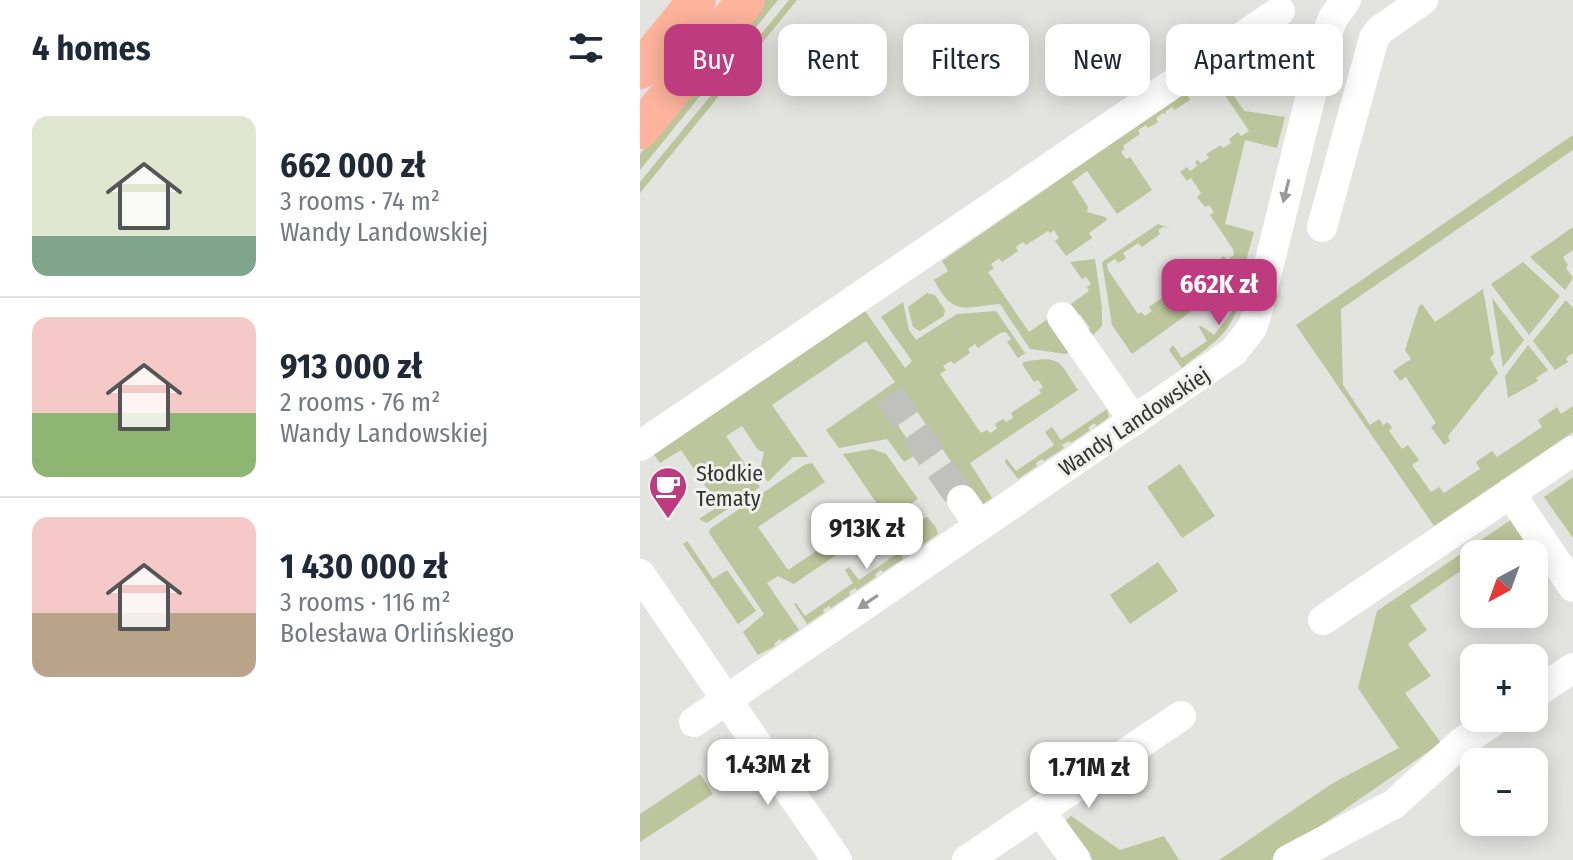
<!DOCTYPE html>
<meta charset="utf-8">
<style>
:root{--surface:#fff;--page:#f6f6f7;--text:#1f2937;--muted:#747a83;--line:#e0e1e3;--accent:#bf3b7f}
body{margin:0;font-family:"Fira Sans Condensed",sans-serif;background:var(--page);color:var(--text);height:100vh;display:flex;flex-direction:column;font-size:30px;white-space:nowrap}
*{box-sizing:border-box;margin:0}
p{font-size:26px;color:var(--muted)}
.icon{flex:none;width:44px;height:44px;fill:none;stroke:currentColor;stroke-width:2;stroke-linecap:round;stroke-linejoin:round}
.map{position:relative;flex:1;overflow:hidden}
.panel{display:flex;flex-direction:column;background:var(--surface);width:640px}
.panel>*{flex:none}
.guide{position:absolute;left:24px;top:24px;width:760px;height:72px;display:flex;gap:16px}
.needle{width:52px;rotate:221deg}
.controls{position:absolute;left:820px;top:540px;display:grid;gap:16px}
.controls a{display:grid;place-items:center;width:88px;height:88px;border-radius:16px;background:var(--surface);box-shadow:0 4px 20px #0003;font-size:40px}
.price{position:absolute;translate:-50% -68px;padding:0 18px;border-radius:16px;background:#fff;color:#222;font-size:26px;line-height:52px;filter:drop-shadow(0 2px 4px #0008)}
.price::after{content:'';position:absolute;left:50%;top:48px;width:24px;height:18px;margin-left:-12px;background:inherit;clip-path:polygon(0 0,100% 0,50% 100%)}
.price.current{background:var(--accent);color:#fff}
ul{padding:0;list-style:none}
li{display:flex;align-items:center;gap:24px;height:200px;padding:0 32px}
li+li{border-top:2px solid var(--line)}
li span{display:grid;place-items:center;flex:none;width:224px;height:160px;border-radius:16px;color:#555}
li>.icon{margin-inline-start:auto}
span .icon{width:96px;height:96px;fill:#fffc;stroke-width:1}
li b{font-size:34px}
h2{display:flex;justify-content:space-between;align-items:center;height:96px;padding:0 32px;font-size:34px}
.pill{padding:0 28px;border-radius:16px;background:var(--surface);box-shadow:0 4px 20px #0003;font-size:28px;line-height:72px}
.pill.current{background:var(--accent);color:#fff}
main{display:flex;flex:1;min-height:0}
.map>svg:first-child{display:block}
</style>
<main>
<section class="panel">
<h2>4 homes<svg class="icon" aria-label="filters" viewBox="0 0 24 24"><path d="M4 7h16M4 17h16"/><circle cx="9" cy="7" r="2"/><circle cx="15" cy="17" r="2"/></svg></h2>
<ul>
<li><span style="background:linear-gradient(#dfe7d0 75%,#7fa58c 0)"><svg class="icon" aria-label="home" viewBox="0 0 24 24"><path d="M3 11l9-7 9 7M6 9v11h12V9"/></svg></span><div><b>662 000 zł</b><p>3 rooms · 74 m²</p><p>Wandy Landowskiej</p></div></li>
<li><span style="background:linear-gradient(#f6c9c9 60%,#8fb573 0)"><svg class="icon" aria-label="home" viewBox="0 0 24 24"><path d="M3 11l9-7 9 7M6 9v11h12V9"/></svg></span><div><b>913 000 zł</b><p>2 rooms · 76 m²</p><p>Wandy Landowskiej</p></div></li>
<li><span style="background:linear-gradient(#f6c9c9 60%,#b9a48a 0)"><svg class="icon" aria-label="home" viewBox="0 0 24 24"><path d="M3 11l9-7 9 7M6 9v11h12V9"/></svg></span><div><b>1 430 000 zł</b><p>3 rooms · 116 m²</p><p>Bolesława Orlińskiego</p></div></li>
</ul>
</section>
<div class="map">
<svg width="933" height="860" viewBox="0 0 933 860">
<rect width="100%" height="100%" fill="#e3e3df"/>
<path fill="#bcc59b" d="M 125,0 L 138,0 L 0,170 L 0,154 Z
M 149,0 L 157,0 L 0,193 L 0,182 Z
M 617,43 L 620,51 L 618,61 L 615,63 L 608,54 L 588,68 L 599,83 L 615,73 L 611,88 L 599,88 L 591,92 L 604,111 L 645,117 L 637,148 L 605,140 L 585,224 L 614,232 L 597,293 L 589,290 L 581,279 L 573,284 L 549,313 L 492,354 L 472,325 L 462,262 L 518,224 L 530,228 L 523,227 L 518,230 L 520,234 L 502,247 L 498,243 L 483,253 L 486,258 L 478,263 L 475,259 L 467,264 L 468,270 L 498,314 L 501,312 L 505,316 L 512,311 L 509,307 L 522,298 L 525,302 L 532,297 L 530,293 L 538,287 L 541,291 L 548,287 L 545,282 L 552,278 L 556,281 L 563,276 L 560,272 L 566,268 L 569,272 L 576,268 L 573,263 L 584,256 L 587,260 L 594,255 L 593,249 L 570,215 L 574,212 L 569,205 L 565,207 L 557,197 L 561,193 L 551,178 L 547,181 L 540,172 L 547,167 L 550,171 L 557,166 L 555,162 L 558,160 L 561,163 L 569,158 L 566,154 L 581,145 L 583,148 L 591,143 L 589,139 L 598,132 L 601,136 L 609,131 L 574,79 L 566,84 L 568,88 L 558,95 L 555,91 L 548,96 L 550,100 L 535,110 L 532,107 L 525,112 L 527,115 L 523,113 L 516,118 L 518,122 L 508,128 L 506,125 L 498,130 L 500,134 L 483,146 L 484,149 L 481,152 L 486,159 L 490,157 L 512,190 L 477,214 L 447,171 L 432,182 L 448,207 L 447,212 L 465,217 L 467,220 L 449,233 L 452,238 L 426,256 L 415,241 L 419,238 L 414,230 L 410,233 L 408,231 L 386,245 L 383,242 L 376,247 L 378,251 L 362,262 L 359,258 L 351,264 L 354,268 L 348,272 L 389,332 L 411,317 C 414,332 418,344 433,349 L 426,354 L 390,349 L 360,304 C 322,307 314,317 294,280 L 308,271 L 302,261 Z
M 933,135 L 933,150 L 701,309 L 703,385 L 730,425 L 739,419 L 743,425 L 748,422 L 752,428 L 749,431 L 762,449 L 768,445 L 779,460 L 772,465 L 791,492 L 799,487 L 804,493 L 840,469 L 836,462 L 852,451 L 857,457 L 902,427 L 898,420 L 917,407 L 921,414 L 933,406 L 933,432 L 794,526 L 656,325 Z
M 933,227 L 933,250 L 923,257 L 928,265 L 926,268 L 933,278 L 925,290 L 890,257 Z
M 455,259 L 462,308 L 462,326 L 450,338 L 446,332 L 450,328 L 440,314 L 435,317 L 428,306 L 449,291 L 447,287 L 451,284 L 446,277 L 442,279 L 430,262 Z
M 883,262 L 920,296 L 889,335 L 851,284 Z
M 843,289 L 854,354 L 850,358 L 858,373 L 808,436 L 810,441 L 804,445 L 791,427 L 796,423 L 766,377 L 760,381 L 753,371 L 771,359 L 765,350 L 779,306 L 782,304 L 795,322 Z
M 287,293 L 295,295 L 305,310 L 304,316 L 280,331 L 273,327 L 268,307 Z
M 852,298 L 884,340 L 863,367 Z
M 926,300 L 933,308 L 933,353 L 926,358 L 928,362 L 915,370 L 893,341 Z
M 263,302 L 269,330 L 276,340 L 317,314 L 356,311 L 385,353 L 378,358 L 367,342 L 371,339 L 366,332 L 360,333 L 338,348 L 335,344 L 328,349 L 330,353 L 314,364 L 311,361 L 303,366 L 306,370 L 300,374 L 341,433 L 347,430 L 350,433 L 357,429 L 355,424 L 363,419 L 366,422 L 373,418 L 371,413 L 401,393 L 399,390 L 403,387 L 398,380 L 394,382 L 382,364 L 384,362 C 422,355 418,361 438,390 L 330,463 L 352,498 L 342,505 L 337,500 L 261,388 L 242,401 L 277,454 L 264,462 L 247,439 L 199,448 L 186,430 L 255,382 L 226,341 L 132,405 L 168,457 L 153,457 L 128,482 L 120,471 L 124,452 L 118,450 L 102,426 L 86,436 L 120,487 L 67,523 L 59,519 L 79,506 L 41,450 L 20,463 L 12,452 L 223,308 L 265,368 L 272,361 L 241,317 Z
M 598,304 C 592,335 564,349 542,368 L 529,350 L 533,345 L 542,358 L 567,341 L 559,327 L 561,326 L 574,335 Z
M 888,345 L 908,370 L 896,378 L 898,381 L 868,398 L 865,376 Z
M 467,409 L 469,417 L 457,426 L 454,423 L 448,428 L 450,430 L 431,443 L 429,441 L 422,445 L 424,448 L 404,461 L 402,459 L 396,463 L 397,466 L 378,479 L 365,462 L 366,458 L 376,471 L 414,445 L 405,432 L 412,427 L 421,440 Z
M 233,449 L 246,454 L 278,499 L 154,584 L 138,576 L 127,583 L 159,630 L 142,641 L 140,639 L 134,644 L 135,646 L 118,655 L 103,632 L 124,614 L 69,533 L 70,529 L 164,465 L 172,463 L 185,482 L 118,527 L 148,570 L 240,508 L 203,454 Z
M 540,464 L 575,516 L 542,538 L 507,487 Z
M 933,477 L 933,538 L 904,497 Z
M 287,517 L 296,527 L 298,534 L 269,554 L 267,552 L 262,556 L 263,559 L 243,572 L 241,570 L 235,574 L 236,577 L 217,590 L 215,588 L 209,592 L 210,595 L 191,608 L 189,606 L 183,610 L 184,613 L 167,624 L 154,604 L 156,603 L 165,616 L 213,583 L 205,570 L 209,567 L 219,580 L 283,536 L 275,522 Z
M 875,517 L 909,565 L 894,574 L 894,554 L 834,554 L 834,585 L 823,569 L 770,606 L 787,630 L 768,644 L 791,676 L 765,693 L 801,743 L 631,860 L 579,860 L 693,783 L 759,748 L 718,688 L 737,611 Z
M 47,541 L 73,579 L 87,570 L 116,611 L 98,624 L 43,544 Z
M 518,562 L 538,591 L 490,624 L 470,595 Z
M 60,774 L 73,794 L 0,842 L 0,814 Z
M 431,816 L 480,850 L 524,836 L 539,860 L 453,860 L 424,822 Z"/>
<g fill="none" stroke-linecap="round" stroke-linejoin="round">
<path stroke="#c0c0bc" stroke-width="30" stroke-dasharray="30 15" stroke-linecap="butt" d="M 249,395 L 322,500"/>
<path stroke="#fff" stroke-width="30" d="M 682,227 L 734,38 L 740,30 L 783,0
M 422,317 L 494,421
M 0,446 L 640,11
M 870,493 L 933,587
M 322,500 L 340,526
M 0,574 L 197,860
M 683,620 L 933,451
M 894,694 L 933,668
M 54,722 L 593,352 L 612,328 L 618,309 L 684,42 L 693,18 L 706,0
M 400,811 L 436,860
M 327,860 L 541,716
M 648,860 L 754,804 L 821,743 L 858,718"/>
<path stroke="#fdb39c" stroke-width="38" d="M 0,70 L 57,0
M 0,130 L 106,0"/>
</g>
<defs><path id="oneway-solid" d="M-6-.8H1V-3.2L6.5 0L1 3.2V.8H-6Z" transform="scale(2)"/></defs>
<g fill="#999998">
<use href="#oneway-solid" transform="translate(646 191) rotate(104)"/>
<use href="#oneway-solid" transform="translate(228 602) rotate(146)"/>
</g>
<defs>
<g id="cafe-pin" transform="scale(2)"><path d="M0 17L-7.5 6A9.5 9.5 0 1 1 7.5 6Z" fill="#bf3b7f" stroke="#f0f0ec"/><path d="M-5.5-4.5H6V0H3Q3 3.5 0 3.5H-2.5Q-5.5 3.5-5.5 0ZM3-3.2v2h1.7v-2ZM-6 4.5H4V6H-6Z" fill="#fff"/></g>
</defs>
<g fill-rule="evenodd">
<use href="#cafe-pin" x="28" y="486"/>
</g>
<g text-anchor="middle" stroke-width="6" stroke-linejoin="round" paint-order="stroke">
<g font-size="22" fill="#333331" stroke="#f0f0ec">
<text transform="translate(494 421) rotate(-34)" y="8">Wandy Landowskiej</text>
</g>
<g font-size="22" fill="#333331" stroke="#f0f0ec" text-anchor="start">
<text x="56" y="481">Słodkie<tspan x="56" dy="25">Tematy</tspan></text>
</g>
</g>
</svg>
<div class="controls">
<a><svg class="needle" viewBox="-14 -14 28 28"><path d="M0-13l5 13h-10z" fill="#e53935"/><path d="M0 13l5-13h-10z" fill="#747a83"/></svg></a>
<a>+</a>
<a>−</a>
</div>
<b class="price current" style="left:579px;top:327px">662K zł</b>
<b class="price" style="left:227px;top:571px">913K zł</b>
<b class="price" style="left:128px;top:807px">1.43M zł</b>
<b class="price" style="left:449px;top:810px">1.71M zł</b>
<div class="guide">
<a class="pill current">Buy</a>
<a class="pill">Rent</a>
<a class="pill">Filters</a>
<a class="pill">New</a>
<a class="pill">Apartment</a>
</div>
</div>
</main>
